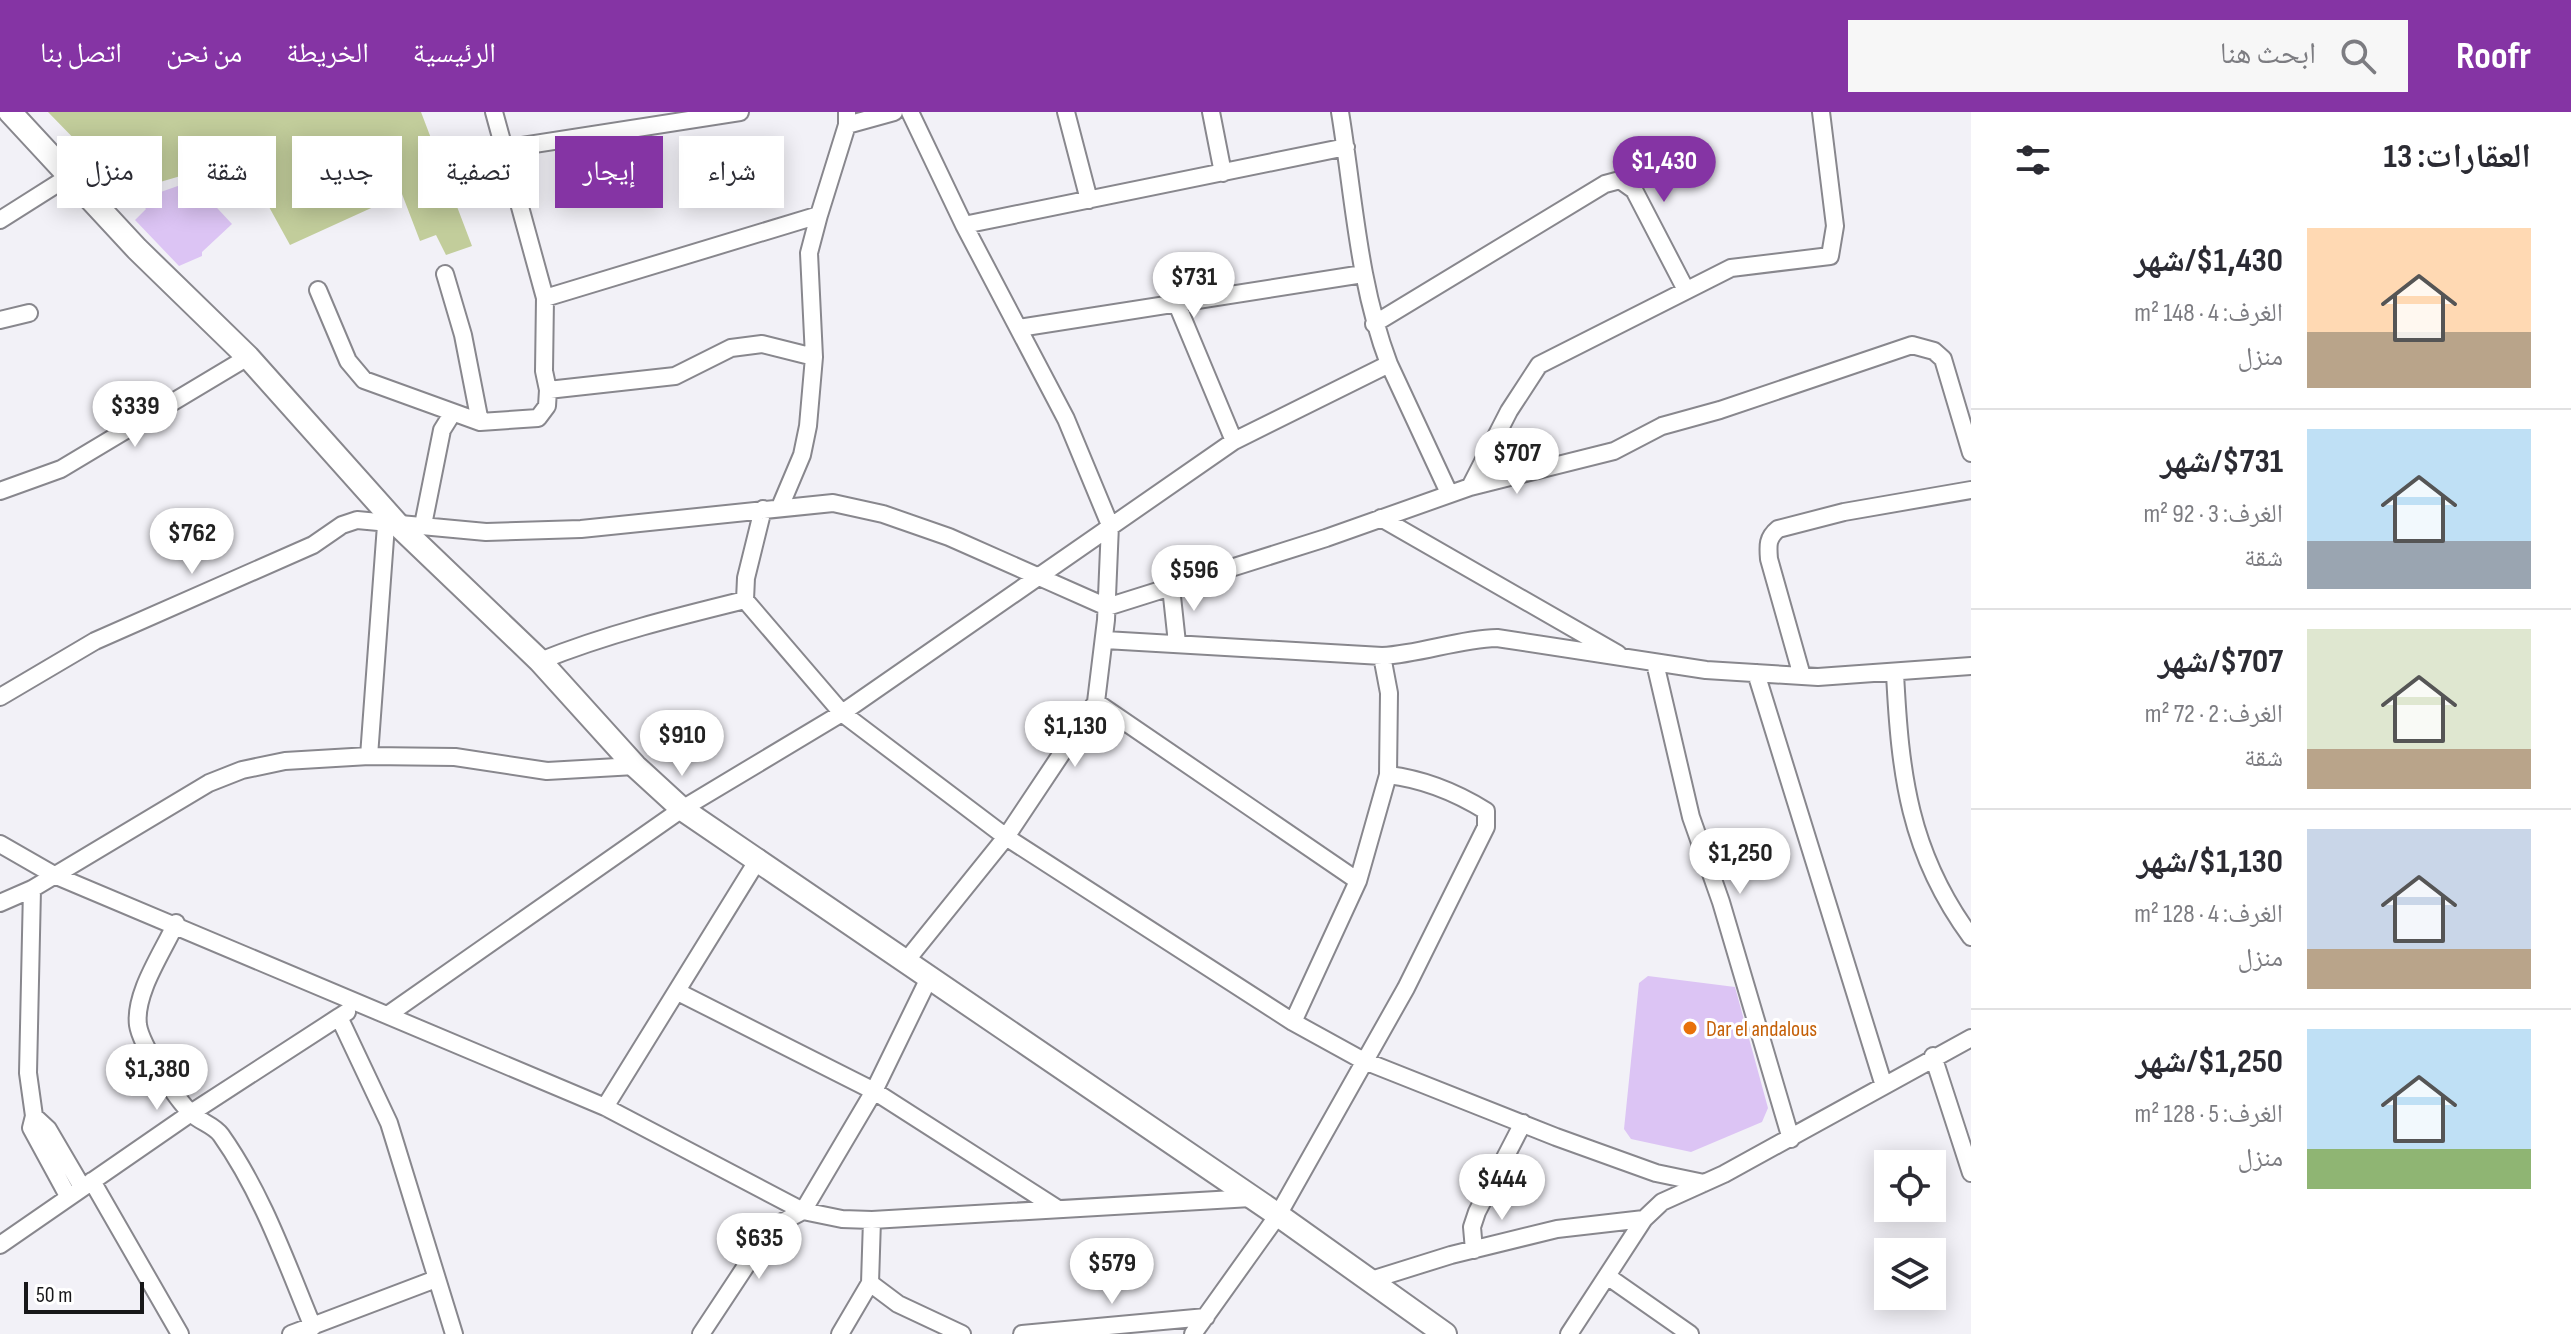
<!DOCTYPE html>
<html lang="ar">
<meta charset="utf-8">
<style>
:root{--surface:#fff;--page:#f7f7f7;--text:#2b2b33;--muted:#7c7c81;--line:#e1e1e2;--accent:#8534a4}
body{margin:0;font-family:"Sofia Sans Condensed","Noto Naskh Arabic",sans-serif;background:var(--page);color:var(--text);direction:rtl;height:100vh;display:flex;flex-direction:column;font-size:30px;white-space:nowrap}
*{box-sizing:border-box;margin:0}
p{font-size:26px;color:var(--muted)}
.icon{flex:none;width:44px;height:44px;fill:none;stroke:currentColor;stroke-width:2;stroke-linecap:round;stroke-linejoin:round}
.map{position:relative;flex:1;overflow:hidden;direction:ltr}
.side{display:flex;flex-direction:column;background:var(--surface);width:600px}
.side>*{flex:none}
.hud{position:absolute;left:24px;top:24px;width:760px;height:72px;direction:rtl;display:flex;gap:16px}
.controls{position:absolute;left:1874px;top:1038px;display:grid;gap:16px}
.controls a{display:grid;place-items:center;width:72px;height:72px;border-radius:0px;background:var(--surface);box-shadow:0 4px 20px #0003;font-size:40px}
.scale{position:absolute;left:24px;bottom:20px;width:120px;box-sizing:border-box;padding-left:8px;border:4px solid #171719;border-top:0;font-size:22px;line-height:28px;white-space:nowrap;color:#171719;-webkit-text-stroke:6px #fff;paint-order:stroke}
.price{position:absolute;translate:-50% -68px;padding:0 18px;border-radius:28px;background:#fff;color:#222;font-size:26px;line-height:52px;filter:drop-shadow(0 2px 4px #0008)}
.price::after{content:'';position:absolute;left:50%;top:48px;width:24px;height:18px;margin-left:-12px;background:inherit;clip-path:polygon(0 0,100% 0,50% 100%)}
.price.current{background:var(--accent);color:#fff}
ul{padding:0;list-style:none}
li{display:flex;align-items:center;gap:24px;height:200px;padding:0 40px}
li+li{border-top:2px solid var(--line)}
li span{display:grid;place-items:center;flex:none;width:224px;height:160px;border-radius:0px;color:#555}
li>.icon{margin-inline-start:auto}
span .icon{width:96px;height:96px;fill:#fffc;stroke-width:1}
li b{font-size:34px}
h2{display:flex;justify-content:space-between;align-items:center;height:96px;padding:0 40px;font-size:34px}
.pill{padding:0 28px;border-radius:0px;background:var(--surface);box-shadow:0 4px 20px #0003;font-size:28px;line-height:72px}
.pill.current{background:var(--accent);color:#fff}
header{display:flex;align-items:center;gap:48px;box-sizing:border-box;height:112px;padding:0 40px;background:var(--accent);color:#fff}
header strong{font-size:38px}
nav{display:flex;gap:44px;margin-inline-start:auto;font-size:28px}
.search{width:560px;height:72px;background:var(--page);display:flex;align-items:center;gap:20px;box-sizing:border-box;padding:0 28px;border-radius:0px;color:var(--muted);font-size:30px}
main{display:flex;flex:1;min-height:0}
.map>svg:first-child{display:block}
</style>
<header>
<strong>Roofr</strong>
<div class="search"><svg class="icon" aria-label="search" viewBox="0 0 24 24"><circle cx="10" cy="10" r="6"/><path d="M15 15l6 6"/></svg>ابحث هنا</div>
<nav><a>الرئيسية</a><a>الخريطة</a><a>من نحن</a><a>اتصل بنا</a></nav>
</header>
<main>
<section class="side">
<h2>العقارات: 13<svg class="icon" aria-label="filters" viewBox="0 0 24 24"><path d="M4 7h16M4 17h16"/><circle cx="9" cy="7" r="2"/><circle cx="15" cy="17" r="2"/></svg></h2>
<ul>
<li><span style="background:linear-gradient(#ffd9b3 65%,#b9a48a 0)"><svg class="icon" aria-label="home" viewBox="0 0 24 24"><path d="M3 11l9-7 9 7M6 9v11h12V9"/></svg></span><div><b>$1,430/شهر</b><p>الغرف: 4 · 148 m²</p><p>منزل</p></div></li>
<li><span style="background:linear-gradient(#bfe0f5 70%,#9aa5b1 0)"><svg class="icon" aria-label="home" viewBox="0 0 24 24"><path d="M3 11l9-7 9 7M6 9v11h12V9"/></svg></span><div><b>$731/شهر</b><p>الغرف: 3 · 92 m²</p><p>شقة</p></div></li>
<li><span style="background:linear-gradient(#dfe7d0 75%,#b9a48a 0)"><svg class="icon" aria-label="home" viewBox="0 0 24 24"><path d="M3 11l9-7 9 7M6 9v11h12V9"/></svg></span><div><b>$707/شهر</b><p>الغرف: 2 · 72 m²</p><p>شقة</p></div></li>
<li><span style="background:linear-gradient(#c9d6e8 75%,#b9a48a 0)"><svg class="icon" aria-label="home" viewBox="0 0 24 24"><path d="M3 11l9-7 9 7M6 9v11h12V9"/></svg></span><div><b>$1,130/شهر</b><p>الغرف: 4 · 128 m²</p><p>منزل</p></div></li>
<li><span style="background:linear-gradient(#bfe0f5 75%,#8fb573 0)"><svg class="icon" aria-label="home" viewBox="0 0 24 24"><path d="M3 11l9-7 9 7M6 9v11h12V9"/></svg></span><div><b>$1,250/شهر</b><p>الغرف: 5 · 128 m²</p><p>منزل</p></div></li>
</ul>
</section>
<div class="map">
<svg width="1971" height="1222" viewBox="0 0 1971 1222">
<rect width="100%" height="100%" fill="#f2f1f7"/>
<path fill="#c2cd9b" d="M 48,0 L 421,0 L 472,134 L 446,143 L 436,123 L 420,129 L 402,82 L 290,133 L 242,46 L 126,80 Z"/>
<path fill="#dcc4f4" d="M 192,69 L 232,112 L 202,140 L 202,144 L 179,154 L 135,108 L 146,97 L 138,88 Z
M 1648,864 L 1735,875 L 1768,996 L 1762,1010 L 1691,1040 L 1631,1027 L 1624,1017 L 1639,871 Z"/>
<g fill="none" stroke-linecap="round" stroke-linejoin="round">
<g stroke="#88878d" stroke-width="20">
<path id="street" d="M 494,0 L 545,186 L 819,103 L 847,13 L 847,0
M 1066,0 L 1089,88
M 1211,0 L 1223,61
M 847,13 L 894,0
M 503,37 L 740,0
M 0,108 L 68,65
M 964,113 L 1346,35
M 318,178 L 348,249 L 364,268 L 480,310 L 463,223 L 445,162
M 545,186 L 544,259 L 548,278
M 1176,190 L 1234,329
M 0,208 L 29,201
M 1374,212 L 1605,72 L 1620,68 L 1634,78 L 1686,178
M 1019,216 L 1363,162
M 1389,252 L 1449,381
M 480,310 L 538,306 L 547,294 L 548,278 L 675,264 L 731,236 L 762,232 L 814,245
M 1470,375 L 1509,299 L 1539,253 L 1731,156 L 1830,144 L 1835,114 L 1821,0
M 0,379 L 61,357 L 248,245
M 780,395 L 802,343 L 808,314 L 814,245 L 809,141 L 819,103
M 763,397 L 746,466 L 745,488 L 842,601 L 1006,725 L 1293,910 L 1362,948 L 1556,1025 L 1656,1061 L 1704,1071
M 1381,406 L 1618,542
M 423,413 L 442,318 L 452,302
M 1171,475 L 1177,531
M 1105,528 L 1382,544 C 1422,542 1457,527 1497,526 L 1706,558 L 1818,565 L 1971,554
M 540,549 C 607,522 676,505 745,488
M 1655,551 L 1691,705 L 1721,790 L 1791,1027
M 1756,561 L 1884,974
M 1895,561 C 1900,662 1909,741 1971,825
M 1802,564 L 1769,447 C 1768,434 1767,426 1778,417 L 1844,400 L 1971,378
M 0,585 L 95,529 L 313,433 L 342,413 L 357,408 L 486,420 L 581,417 L 833,391 L 883,402 L 949,425 L 1107,495 L 1326,426 L 1470,375 L 1614,339 L 1662,314 L 1720,298 L 1912,233 L 1934,239 L 1943,247 L 1971,341
M 1096,590 L 1358,769
M 369,644 L 386,413
M 0,732 L 54,763 L 605,995 L 803,1099 L 842,1107 L 872,1108 L 1251,1086
M 32,777 L 28,961 L 34,1004 L 31,1016 L 68,1084
M 0,791 L 32,777 L 209,671 L 242,658 L 285,649 L 369,644 L 455,645 L 547,659 L 635,654
M 176,811 C 163,840 134,881 138,913 C 141,933 176,987 191,1001 C 200,1010 214,1013 221,1023 C 262,1081 286,1150 313,1215
M 906,849 L 1006,725 L 1096,590 L 1106,508 L 1110,413 L 1066,307 L 964,113 L 910,0
M 678,880 L 874,979 L 1058,1097
M 347,900 L 339,905 L 389,1011 L 454,1222
M 389,902 L 682,697 L 842,601 L 1234,329 L 1389,252 C 1358,171 1354,85 1340,0
M 1293,910 L 1358,769 L 1388,663
M 1933,944 L 1971,1061
M 605,995 L 759,746
M 34,1004 L 48,1017 L 82,1075
M 92,1069 L 180,1222
M 0,1133 L 191,1001 L 339,905
M 1474,1138 L 1472,1115 L 1477,1100 L 1523,1011
M 1607,1164 L 1690,1222
M 1371,1168 L 1451,1143 L 1557,1117 L 1644,1107
M 870,1171 L 898,1192 L 962,1222
M 291,1222 L 436,1167
M 701,1222 L 771,1116 L 803,1099 L 874,979 L 930,864
M 840,1222 L 870,1171 L 872,1108
M 1022,1222 L 1206,1205
M 1193,1222 L 1278,1103 L 1406,876 L 1486,715 L 1486,699 C 1457,681 1423,667 1388,663 L 1389,581 L 1382,544
M 1569,1222 L 1644,1107 L 1662,1090 L 1724,1062 L 1971,926"/>
</g>
<g stroke="#88878d" stroke-width="26">
<path id="secondary" d="M 10,0 L 137,137 L 248,245 L 399,414 L 540,549 L 635,654 L 682,697 L 1278,1103 L 1445,1222"/>
</g>
<use href="#street" stroke="#fff" stroke-width="16"/>
<use href="#secondary" stroke="#fff" stroke-width="22"/>
</g>
<circle fill="#e8710a" stroke="#fff" stroke-width="3" cx="1690" cy="916" r="8"/>
<g text-anchor="middle" stroke-width="6" stroke-linejoin="round" paint-order="stroke">
<g font-size="22" fill="#c56008" stroke="#fff" text-anchor="start">
<text x="1706" y="924">Dar el andalous</text>
</g>
</g>
</svg>
<div class="controls">
<a><svg class="icon" aria-label="locate" viewBox="0 0 24 24"><circle cx="12" cy="12" r="6"/><path d="M12 2v4M12 18v4M2 12h4M18 12h4"/></svg></a>
<a><svg class="icon" aria-label="layers" viewBox="0 0 24 24"><path d="M12 4l9 5-9 5-9-5zM3 14l9 5 9-5"/></svg></a>
</div>
<div class="scale">50 m</div>
<b class="price current" style="left:1664px;top:92px">$1,430</b>
<b class="price" style="left:1194px;top:208px">$731</b>
<b class="price" style="left:135px;top:337px">$339</b>
<b class="price" style="left:1517px;top:384px">$707</b>
<b class="price" style="left:192px;top:464px">$762</b>
<b class="price" style="left:1194px;top:501px">$596</b>
<b class="price" style="left:1075px;top:657px">$1,130</b>
<b class="price" style="left:682px;top:666px">$910</b>
<b class="price" style="left:1740px;top:784px">$1,250</b>
<b class="price" style="left:157px;top:1000px">$1,380</b>
<b class="price" style="left:1502px;top:1110px">$444</b>
<b class="price" style="left:759px;top:1169px">$635</b>
<b class="price" style="left:1112px;top:1194px">$579</b>
<div class="hud">
<a class="pill">شراء</a>
<a class="pill current">إيجار</a>
<a class="pill">تصفية</a>
<a class="pill">جديد</a>
<a class="pill">شقة</a>
<a class="pill">منزل</a>
</div>
</div>
</main>
